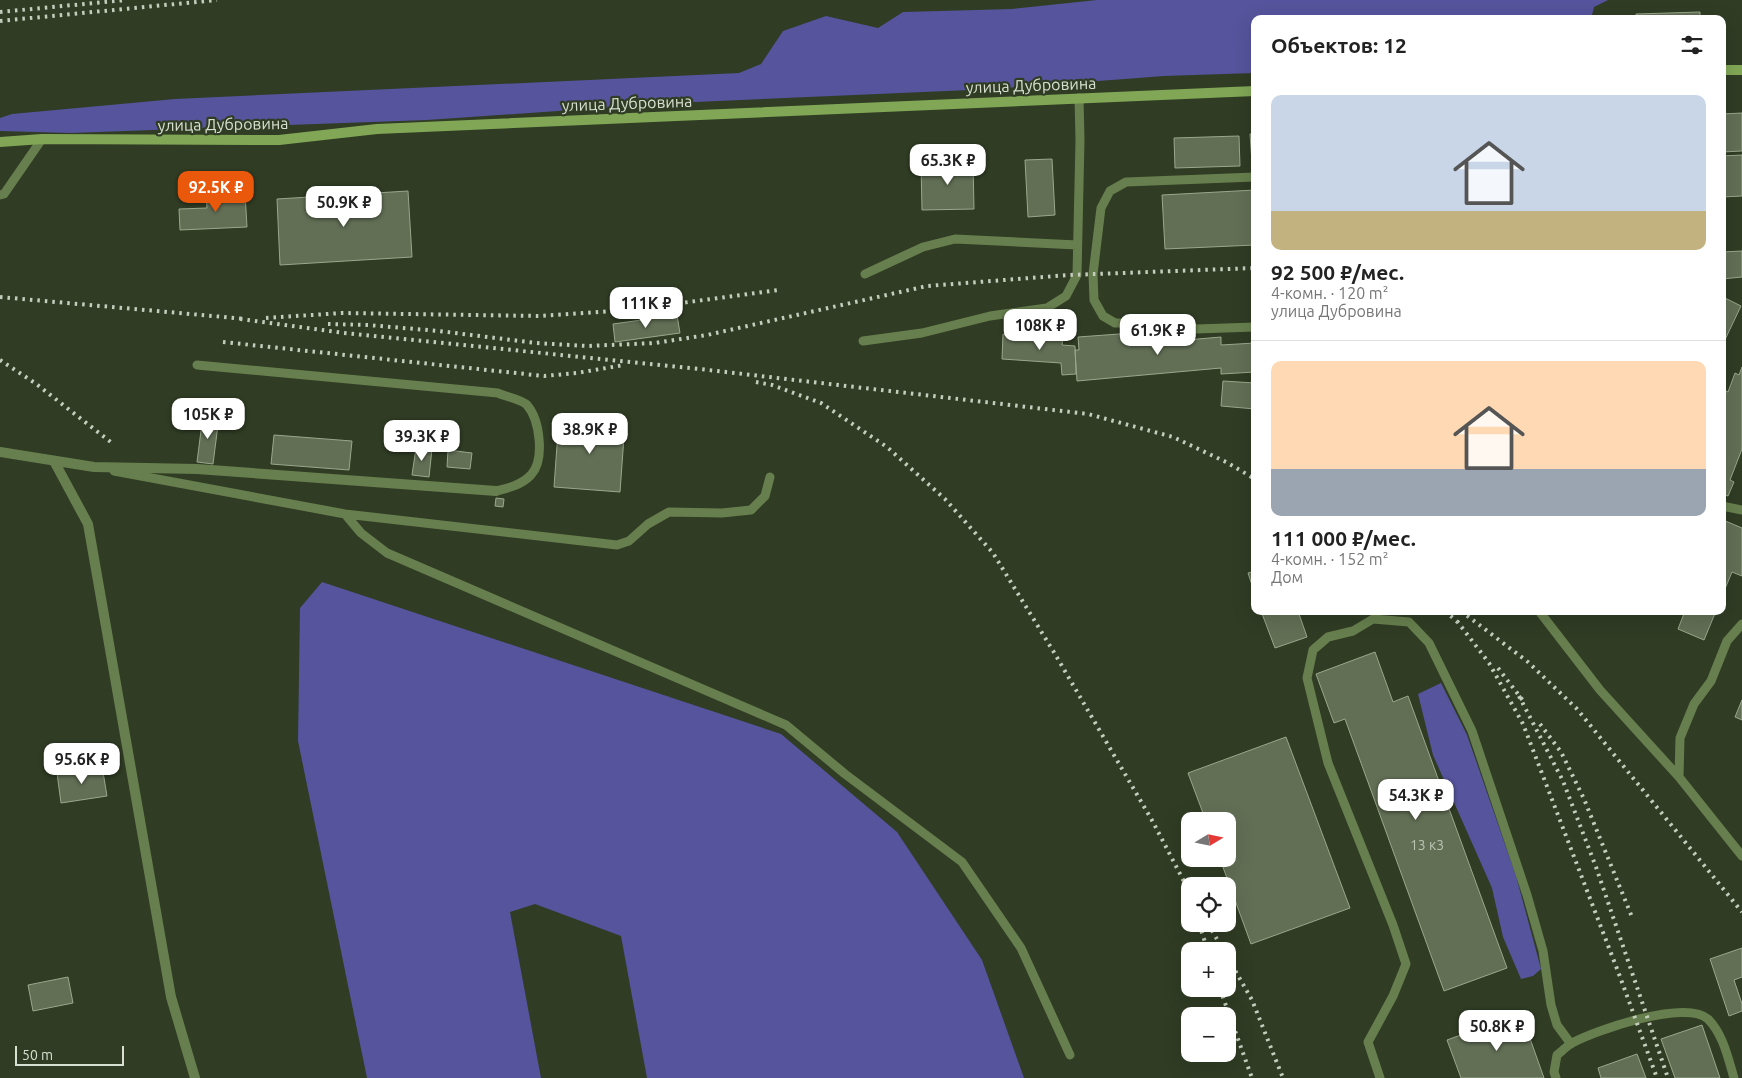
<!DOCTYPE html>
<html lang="ru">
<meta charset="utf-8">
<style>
:root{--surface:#fff;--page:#f2f2f2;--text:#222;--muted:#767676;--line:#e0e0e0;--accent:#ea580c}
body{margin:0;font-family:Ubuntu,sans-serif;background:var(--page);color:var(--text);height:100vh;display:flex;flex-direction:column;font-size:19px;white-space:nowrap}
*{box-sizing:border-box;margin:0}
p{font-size:16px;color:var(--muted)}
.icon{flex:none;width:28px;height:28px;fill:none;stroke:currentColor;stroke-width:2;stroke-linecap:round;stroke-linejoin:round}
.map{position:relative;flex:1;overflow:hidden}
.details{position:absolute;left:1251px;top:15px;width:475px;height:600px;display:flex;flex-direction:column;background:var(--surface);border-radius:10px;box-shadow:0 5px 20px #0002}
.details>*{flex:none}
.needle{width:32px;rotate:80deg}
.buttons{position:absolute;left:1181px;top:812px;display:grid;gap:10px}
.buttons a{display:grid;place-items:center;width:55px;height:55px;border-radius:10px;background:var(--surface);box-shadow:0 5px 20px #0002;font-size:25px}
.scale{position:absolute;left:15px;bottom:12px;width:109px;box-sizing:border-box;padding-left:5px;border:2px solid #d8e0d1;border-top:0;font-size:14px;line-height:18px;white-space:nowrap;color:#d8e0d1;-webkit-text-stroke:4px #303c24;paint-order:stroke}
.price{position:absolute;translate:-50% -42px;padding:0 11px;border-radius:10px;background:#fff;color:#222;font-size:16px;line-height:32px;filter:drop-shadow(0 1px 2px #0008)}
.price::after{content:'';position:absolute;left:50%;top:30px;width:15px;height:11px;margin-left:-8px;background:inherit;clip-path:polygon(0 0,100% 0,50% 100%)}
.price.on{background:var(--accent);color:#fff}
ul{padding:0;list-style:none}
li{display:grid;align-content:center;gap:10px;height:265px;padding:0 20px}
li+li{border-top:1px solid var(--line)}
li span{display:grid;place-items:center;height:155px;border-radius:10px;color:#555}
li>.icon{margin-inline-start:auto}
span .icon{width:90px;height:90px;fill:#fffc;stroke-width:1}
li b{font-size:21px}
h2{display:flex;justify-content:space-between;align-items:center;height:60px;padding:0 20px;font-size:21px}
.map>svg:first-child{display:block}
</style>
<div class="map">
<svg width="1742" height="1078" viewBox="0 0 1742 1078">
<rect width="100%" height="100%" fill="#303c24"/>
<path fill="#55549c" d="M 1097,0 L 1608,0 L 1594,7 L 1591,19 L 1255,19 L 1255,73 L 1164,76 L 993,89 L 673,103 L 427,120 L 71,133 L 0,131 L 0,118 L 12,114 L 175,99 L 739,73 L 761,64 L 783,31 L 826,16 L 878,28 L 903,12 L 1012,9 Z
M 322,582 L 781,734 L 897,832 L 982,960 L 1024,1078 L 647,1078 L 621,936 L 535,904 L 510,912 L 541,1078 L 367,1078 L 298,741 L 300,608 Z
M 1441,683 L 1467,735 L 1516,876 L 1541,969 L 1533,976 L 1521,979 L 1503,937 L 1492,888 L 1433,755 L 1418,694 Z"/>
<path fill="#626f55" stroke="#99a88c" d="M 1700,12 L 1700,19 L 1637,19 L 1636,14 Z
M 1742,113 L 1742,151 L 1722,152 L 1722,114 Z
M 1255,133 L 1255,162 L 1252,162 L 1250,134 Z
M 1239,136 L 1240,166 L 1175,168 L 1174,138 Z
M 1742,155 L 1742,196 L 1722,197 L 1722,156 Z
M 1052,159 L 1055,215 L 1028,217 L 1025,160 Z
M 973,162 L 974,209 L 922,210 L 921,163 Z
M 1255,190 L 1255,245 L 1165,249 L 1162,195 Z
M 408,191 L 412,257 L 280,265 L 277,199 Z
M 245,193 L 247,227 L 180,230 L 179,209 L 207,208 L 206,195 Z
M 1742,251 L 1742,277 L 1722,279 L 1722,252 Z
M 1725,298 L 1741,306 L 1722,346 L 1722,304 Z
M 677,315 L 680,333 L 615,342 L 613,324 Z
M 1174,330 L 1175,341 L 1221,337 L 1221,345 L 1255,343 L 1255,372 L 1221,374 L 1221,368 L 1077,381 L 1075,350 L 1079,350 L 1078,337 Z
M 1003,334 L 1063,338 L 1062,345 L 1075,346 L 1076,374 L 1062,375 L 1061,363 L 1002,359 Z
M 1742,367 L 1742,449 L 1730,480 L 1734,482 L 1728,496 L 1722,494 L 1722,389 L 1728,392 L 1735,373 L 1739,375 Z
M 1223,381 L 1255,383 L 1255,409 L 1221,406 Z
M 203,415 L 219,417 L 213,464 L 197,462 Z
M 559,418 L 625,423 L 620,492 L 554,487 Z
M 274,435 L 352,441 L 349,470 L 271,464 Z
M 416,448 L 432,449 L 429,477 L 412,475 Z
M 448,450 L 472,453 L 470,469 L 447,467 Z
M 496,498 L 504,499 L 503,507 L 495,506 Z
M 1723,520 L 1742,528 L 1742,576 L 1732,572 L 1722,596 Z
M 1255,571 L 1255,594 L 1248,573 Z
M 1261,611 L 1298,611 L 1307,637 L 1275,648 Z
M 1685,611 L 1716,611 L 1704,640 L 1678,629 Z
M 1375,652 L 1393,702 L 1408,696 L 1507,968 L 1444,991 L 1345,719 L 1334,723 L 1316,674 Z
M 1742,700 L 1742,720 L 1735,717 Z
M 1286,737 L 1350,908 L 1251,944 L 1220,859 L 1228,859 L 1228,821 L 1206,821 L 1188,773 Z
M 102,766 L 107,796 L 61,803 L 57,773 Z
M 1742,948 L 1742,977 L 1734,980 L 1742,1004 L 1742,1011 L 1729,1016 L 1710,959 Z
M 68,977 L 73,1003 L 33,1011 L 28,985 Z
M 1521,1013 L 1544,1078 L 1461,1078 L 1447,1040 Z
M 1702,1025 L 1720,1078 L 1675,1078 L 1661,1039 Z
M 1637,1054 L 1646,1078 L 1601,1078 L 1598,1068 Z"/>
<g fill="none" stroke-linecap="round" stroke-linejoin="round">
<path stroke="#677f4e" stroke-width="9" d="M 1255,177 L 1126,182 L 1110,191 L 1101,208 L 1093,274 L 1094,300 L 1103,316 L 1115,323 L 1181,323 L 1196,329 L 1255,327
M 0,195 L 4,194 L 42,139
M 865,274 L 923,247 L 955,239 L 1077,245
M 863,341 L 922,333 L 990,316 L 1047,308 L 1066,296 L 1077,275 L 1080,140 L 1079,98
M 197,365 L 498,393 C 506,397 521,399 527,405 C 540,420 545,460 531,475 C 521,485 509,488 496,491
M 114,471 L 345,514 L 617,545 L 629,541 L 648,524 L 669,512 L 722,513 L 751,510 L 765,496 L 770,477
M 1722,506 L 1742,510
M 345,514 L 361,533 L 387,553 L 786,725 L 845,774 L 962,862 L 1021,948 L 1070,1055
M 1539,611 L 1600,690 L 1679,777 L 1742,856
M 1679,777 L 1680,738 L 1694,704 L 1711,681 L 1727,641 L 1742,624
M 1380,1078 L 1368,1042 L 1393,996 L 1406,964 L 1393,925 L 1328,763 L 1307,678 L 1313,650 L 1328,637 L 1353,631 L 1373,619 L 1409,622 L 1429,643 L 1472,731 L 1527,895 L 1543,951 L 1551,1005 L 1557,1025 L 1571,1044
M 1556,1078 L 1554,1072 L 1557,1055 C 1562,1051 1567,1046 1572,1043 C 1596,1030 1686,999 1708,1019 C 1723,1034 1728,1058 1734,1078"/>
<path stroke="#677f4e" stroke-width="10" d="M 0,452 L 94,467 L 197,469 L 496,491
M 54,461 L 88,524 L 171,997 L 195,1078"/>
<path stroke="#81a756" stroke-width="10" d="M 1722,70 L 1742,70
M 0,142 L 42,139 L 279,140 L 377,129 L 1255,91"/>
<path stroke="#c5cdbd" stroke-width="4" stroke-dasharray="2.5 5" stroke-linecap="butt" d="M 0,12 L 126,0
M 0,21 L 217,0
M 0,297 L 246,319
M 266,318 L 342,313 L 540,316 L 629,310 L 778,290
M 240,319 L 344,333 L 700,369 L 1088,414 L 1173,437 L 1226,462 L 1255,479
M 328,324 L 368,325 L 439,331 L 536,343 L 587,346 L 655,343 L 707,335 L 927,286 L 1069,275 L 1255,268
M 223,342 L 544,376 L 577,373 L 624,365
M 0,360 L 35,383 L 112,443
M 756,382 L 772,385 L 821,403 L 887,447 L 945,499 L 993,553 L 1055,654 L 1153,822 L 1190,893
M 1445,611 L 1462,626
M 1461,611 L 1528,662 L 1577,709 L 1742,912
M 1457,621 L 1489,663 L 1523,724 L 1619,974 L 1657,1078
M 1498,668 L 1524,702
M 1519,696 L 1563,781 L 1596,867 L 1668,1078
M 1540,724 L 1561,752 L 1584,799 L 1632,917
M 1199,924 L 1208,951
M 1208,924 L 1224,951
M 1228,958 L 1252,1000 L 1283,1078
M 1220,989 L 1252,1078"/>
</g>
<g text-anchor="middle" stroke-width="4.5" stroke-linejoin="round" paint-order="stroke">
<g font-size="14" fill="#bac4b2">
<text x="1427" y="850">13 к3</text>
</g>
<g font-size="16" fill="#d8e0d1" stroke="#303c24">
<text transform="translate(1031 85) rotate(-2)" y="6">улица Дубровина</text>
<text transform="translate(627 103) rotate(-2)" y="6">улица Дубровина</text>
<text transform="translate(223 124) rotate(-1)" y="6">улица Дубровина</text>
</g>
</g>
</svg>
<div class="buttons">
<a><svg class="needle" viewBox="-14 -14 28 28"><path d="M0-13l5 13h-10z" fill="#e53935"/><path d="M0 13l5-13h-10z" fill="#767676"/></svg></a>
<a><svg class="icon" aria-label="locate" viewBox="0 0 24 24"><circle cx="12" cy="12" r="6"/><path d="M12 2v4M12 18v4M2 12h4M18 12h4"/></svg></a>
<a>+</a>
<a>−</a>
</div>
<div class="scale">50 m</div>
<b class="price" style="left:948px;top:186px">65.3K ₽</b>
<b class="price on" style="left:216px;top:213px">92.5K ₽</b>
<b class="price" style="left:344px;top:228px">50.9K ₽</b>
<b class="price" style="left:646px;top:329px">111K ₽</b>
<b class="price" style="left:1040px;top:351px">108K ₽</b>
<b class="price" style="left:1158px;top:356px">61.9K ₽</b>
<b class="price" style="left:208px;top:440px">105K ₽</b>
<b class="price" style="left:590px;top:455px">38.9K ₽</b>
<b class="price" style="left:422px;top:462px">39.3K ₽</b>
<b class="price" style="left:82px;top:785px">95.6K ₽</b>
<b class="price" style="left:1416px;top:821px">54.3K ₽</b>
<b class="price" style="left:1497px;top:1052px">50.8K ₽</b>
<section class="details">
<h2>Объектов: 12<svg class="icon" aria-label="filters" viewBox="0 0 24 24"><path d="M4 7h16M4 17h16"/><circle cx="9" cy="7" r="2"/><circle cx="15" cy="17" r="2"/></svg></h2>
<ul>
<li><span style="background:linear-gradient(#c9d6e8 75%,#c2b280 0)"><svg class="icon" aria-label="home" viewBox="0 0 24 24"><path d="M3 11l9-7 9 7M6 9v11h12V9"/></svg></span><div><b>92 500 ₽/мес.</b><p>4-комн. · 120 m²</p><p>улица Дубровина</p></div></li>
<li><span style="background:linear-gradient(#ffd9b3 70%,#9aa5b1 0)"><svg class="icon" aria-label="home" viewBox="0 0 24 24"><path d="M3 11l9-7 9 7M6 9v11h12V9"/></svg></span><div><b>111 000 ₽/мес.</b><p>4-комн. · 152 m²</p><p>Дом</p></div></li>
</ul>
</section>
</div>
